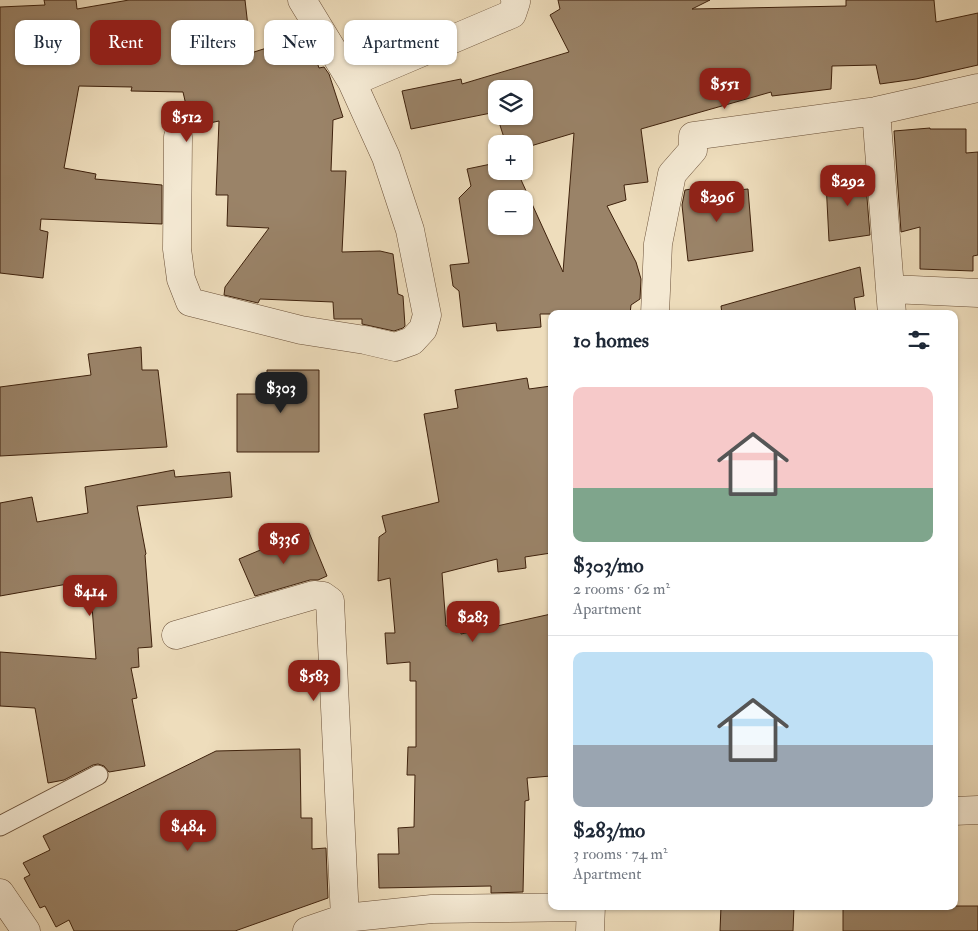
<!DOCTYPE html>
<meta charset="utf-8">
<style>
:root{--surface:#fff;--page:#f2f2f3;--text:#1f2937;--muted:#747a83;--line:#e0e1e3;--accent:#8f2418}
body{margin:0;font-family:"IM FELL Double Pica",serif;background:var(--page);color:var(--text);height:100vh;display:flex;flex-direction:column;font-size:19px;white-space:nowrap}
*{box-sizing:border-box;margin:0}
p{font-size:16px;color:var(--muted)}
.icon{flex:none;width:28px;height:28px;fill:none;stroke:currentColor;stroke-width:2;stroke-linecap:round;stroke-linejoin:round}
.map{position:relative;flex:1;overflow:hidden}
.side{position:absolute;left:548px;top:310px;width:410px;height:600px;display:flex;flex-direction:column;background:var(--surface);border-radius:10px;box-shadow:0 1px 4px #0004}
.side>*{flex:none}
.banner{position:absolute;left:15px;top:20px;width:458px;height:45px;display:flex;gap:10px}
.tools{position:absolute;left:488px;top:80px;display:grid;gap:10px}
.tools a{display:grid;place-items:center;width:45px;height:45px;border-radius:10px;background:var(--surface);box-shadow:0 1px 4px #0004;font-size:25px}
.price{position:absolute;translate:-50% -42px;padding:0 11px;border-radius:10px;background:var(--accent);color:#fff;font-size:16px;line-height:32px;filter:drop-shadow(0 1px 2px #0008)}
.price::after{content:'';position:absolute;left:50%;top:30px;width:15px;height:11px;margin-left:-8px;background:inherit;clip-path:polygon(0 0,100% 0,50% 100%)}
.price.active{background:#222;color:#fff}
ul{padding:0;list-style:none}
li{display:grid;align-content:center;gap:10px;height:265px;padding:0 25px}
li+li{border-top:1px solid var(--line)}
li span{display:grid;place-items:center;height:155px;border-radius:10px;color:#555}
li>.icon{margin-inline-start:auto}
span .icon{width:90px;height:90px;fill:#fffc;stroke-width:1}
li b{font-size:21px}
h2{display:flex;justify-content:space-between;align-items:center;height:60px;padding:0 25px;font-size:21px}
.chip{padding:0 18px;border-radius:10px;background:var(--surface);box-shadow:0 1px 4px #0004;font-size:18px;line-height:45px}
.chip.active{background:var(--accent);color:#fff}
.map>svg:first-child{display:block}
</style>
<div class="map">
<svg width="978" height="931" viewBox="0 0 978 931">
<rect width="100%" height="100%" fill="#eeddbc"/>
<filter id="stains"><feTurbulence type="fractalNoise" baseFrequency=".004" numOctaves="4"/><feColorMatrix values="0 0 0 0 .2 0 0 0 0 .09 0 0 0 0 .02 0 0 0 .5 -.17"/></filter>
<radialGradient id="worn" r=".72"><stop offset=".6" stop-color="#630" stop-opacity="0"/><stop offset="1" stop-color="#630" stop-opacity=".3"/></radialGradient>
<path fill="#9a8368" stroke="#3e210c" fill-rule="evenodd" d="M 44,0 L 76,0 L 77,9 L 129,0 L 245,0 L 251,53 L 301,37 L 304,47 L 311,45 L 319,68 L 324,67 L 329,74 L 343,117 L 333,120 L 331,171 L 346,171 L 342,252 L 380,251 L 393,254 L 398,294 L 403,296 L 405,326 L 403,328 L 394,331 L 362,324 L 362,319 L 334,319 L 333,302 L 260,299 L 258,303 L 224,295 L 225,287 L 269,228 L 227,226 L 228,195 L 216,195 L 219,121 L 191,127 L 183,92 L 131,91 L 132,87 L 79,86 L 64,168 L 96,174 L 95,179 L 162,185 L 162,224 L 41,219 L 40,230 L 48,232 L 43,278 L 0,273 L 0,7 L 45,5 Z
M 558,0 L 710,0 L 692,9 L 846,6 L 846,0 L 934,0 L 936,22 L 978,13 L 978,65 L 916,79 L 880,84 L 876,65 L 832,66 L 831,89 L 772,96 L 771,92 L 641,129 L 648,182 L 624,185 L 626,200 L 607,206 L 636,262 L 641,279 L 640,299 L 631,305 L 630,314 L 540,314 L 541,327 L 497,331 L 496,323 L 463,327 L 459,291 L 453,286 L 450,265 L 469,263 L 459,198 L 471,186 L 467,169 L 496,163 L 496,171 L 517,171 L 563,272 L 574,133 L 524,148 L 524,144 L 506,144 L 497,116 L 524,116 L 524,89 L 496,89 L 496,114 L 496,112 L 411,129 L 402,91 L 461,79 L 462,84 L 569,52 L 550,15 L 560,9 ZM 496,199 L 524,199 L 524,226 L 496,226 Z
M 930,128 L 930,129 L 966,129 L 966,153 L 978,152 L 978,255 L 973,256 L 973,271 L 920,269 L 920,227 L 901,232 L 894,131 Z
M 845,170 L 865,173 L 870,235 L 829,241 L 826,182 L 846,178 Z
M 719,185 L 720,192 L 748,189 L 753,251 L 688,261 L 682,205 L 685,190 Z
M 860,267 L 864,296 L 854,298 L 856,314 L 722,314 L 721,306 Z
M 141,347 L 142,370 L 158,370 L 167,447 L 0,456 L 0,387 L 91,375 L 88,354 Z
M 267,370 L 319,370 L 319,452 L 237,452 L 237,394 L 267,394 Z
M 527,378 L 529,389 L 551,386 L 551,553 L 525,557 L 526,568 L 498,572 L 497,559 L 442,573 L 446,626 L 461,625 L 461,634 L 551,614 L 551,776 L 527,778 L 529,800 L 525,801 L 523,892 L 491,893 L 491,886 L 379,888 L 378,854 L 399,854 L 398,828 L 414,827 L 415,775 L 407,775 L 408,747 L 416,747 L 416,681 L 410,681 L 410,662 L 387,664 L 385,633 L 395,633 L 390,578 L 378,581 L 379,537 L 386,532 L 382,516 L 439,502 L 424,414 L 458,408 L 455,390 Z
M 174,470 L 175,477 L 230,472 L 232,497 L 137,506 L 146,554 L 145,555 L 152,647 L 138,648 L 139,667 L 131,668 L 137,698 L 132,699 L 145,766 L 109,772 L 104,766 L 98,764 L 93,765 L 64,780 L 48,783 L 35,708 L 0,706 L 0,652 L 96,659 L 90,580 L 0,596 L 0,503 L 32,497 L 37,522 L 88,513 L 85,487 Z
M 308,530 L 327,576 L 318,580 L 310,580 L 255,596 L 239,559 Z
M 300,749 L 301,818 L 312,818 L 312,849 L 326,848 L 328,898 L 235,931 L 74,931 L 69,920 L 56,927 L 45,906 L 40,908 L 24,878 L 30,875 L 23,863 L 50,850 L 43,836 L 216,751 Z
M 721,906 L 794,906 L 793,931 L 720,931 Z
M 843,906 L 978,906 L 978,931 L 843,931 Z"/>
<g fill="none" stroke-linecap="round" stroke-linejoin="round">
<g stroke="#6a5038" stroke-width="21">
<path id="service" d="M 0,826 L 98,775"/>
</g>
<g stroke="#6a5038" stroke-width="29">
<path id="minor" d="M 352,82 L 512,14 L 516,2 L 515,0
M 876,111 L 892,314
M 178,137 L 177,249 L 181,279 L 190,302 L 301,330 L 365,340 L 395,347 L 412,341 L 423,329 L 427,315 L 410,230 L 386,157 L 352,82 L 302,0
M 891,289 L 978,293
M 655,314 L 658,244 L 672,174 L 693,150 L 693,136 L 876,111 L 978,88
M 176,635 L 314,595 L 323,596 L 330,601 L 345,918
M 954,811 L 978,810
M 0,893 L 26,931
M 307,931 L 345,918 L 432,909 L 591,907
M 590,931 L 591,906"/>
</g>
<use href="#service" stroke="#f4e9d3" stroke-width="19"/>
<use href="#minor" stroke="#f4e9d3" stroke-width="28"/>
</g>
<rect width="100%" height="100%" filter="url(#stains)"/>
<rect width="100%" height="100%" fill="url(#worn)"/>
</svg>
<div class="tools">
<a><svg class="icon" aria-label="layers" viewBox="0 0 24 24"><path d="M12 4l9 5-9 5-9-5zM3 14l9 5 9-5"/></svg></a>
<a>+</a>
<a>−</a>
</div>
<b class="price" style="left:725px;top:110px">$551</b>
<b class="price" style="left:187px;top:143px">$512</b>
<b class="price" style="left:848px;top:207px">$292</b>
<b class="price" style="left:717px;top:223px">$296</b>
<b class="price active" style="left:281px;top:414px">$303</b>
<b class="price" style="left:284px;top:565px">$336</b>
<b class="price" style="left:90px;top:617px">$414</b>
<b class="price" style="left:473px;top:643px">$283</b>
<b class="price" style="left:314px;top:702px">$583</b>
<b class="price" style="left:188px;top:852px">$484</b>
<div class="banner">
<a class="chip">Buy</a>
<a class="chip active">Rent</a>
<a class="chip">Filters</a>
<a class="chip">New</a>
<a class="chip">Apartment</a>
</div>
<section class="side">
<h2>10 homes<svg class="icon" aria-label="filters" viewBox="0 0 24 24"><path d="M4 7h16M4 17h16"/><circle cx="9" cy="7" r="2"/><circle cx="15" cy="17" r="2"/></svg></h2>
<ul>
<li><span style="background:linear-gradient(#f6c9c9 65%,#7fa58c 0)"><svg class="icon" aria-label="home" viewBox="0 0 24 24"><path d="M3 11l9-7 9 7M6 9v11h12V9"/></svg></span><div><b>$303/mo</b><p>2 rooms · 62 m²</p><p>Apartment</p></div></li>
<li><span style="background:linear-gradient(#bfe0f5 60%,#9aa5b1 0)"><svg class="icon" aria-label="home" viewBox="0 0 24 24"><path d="M3 11l9-7 9 7M6 9v11h12V9"/></svg></span><div><b>$283/mo</b><p>3 rooms · 74 m²</p><p>Apartment</p></div></li>
</ul>
</section>
</div>
